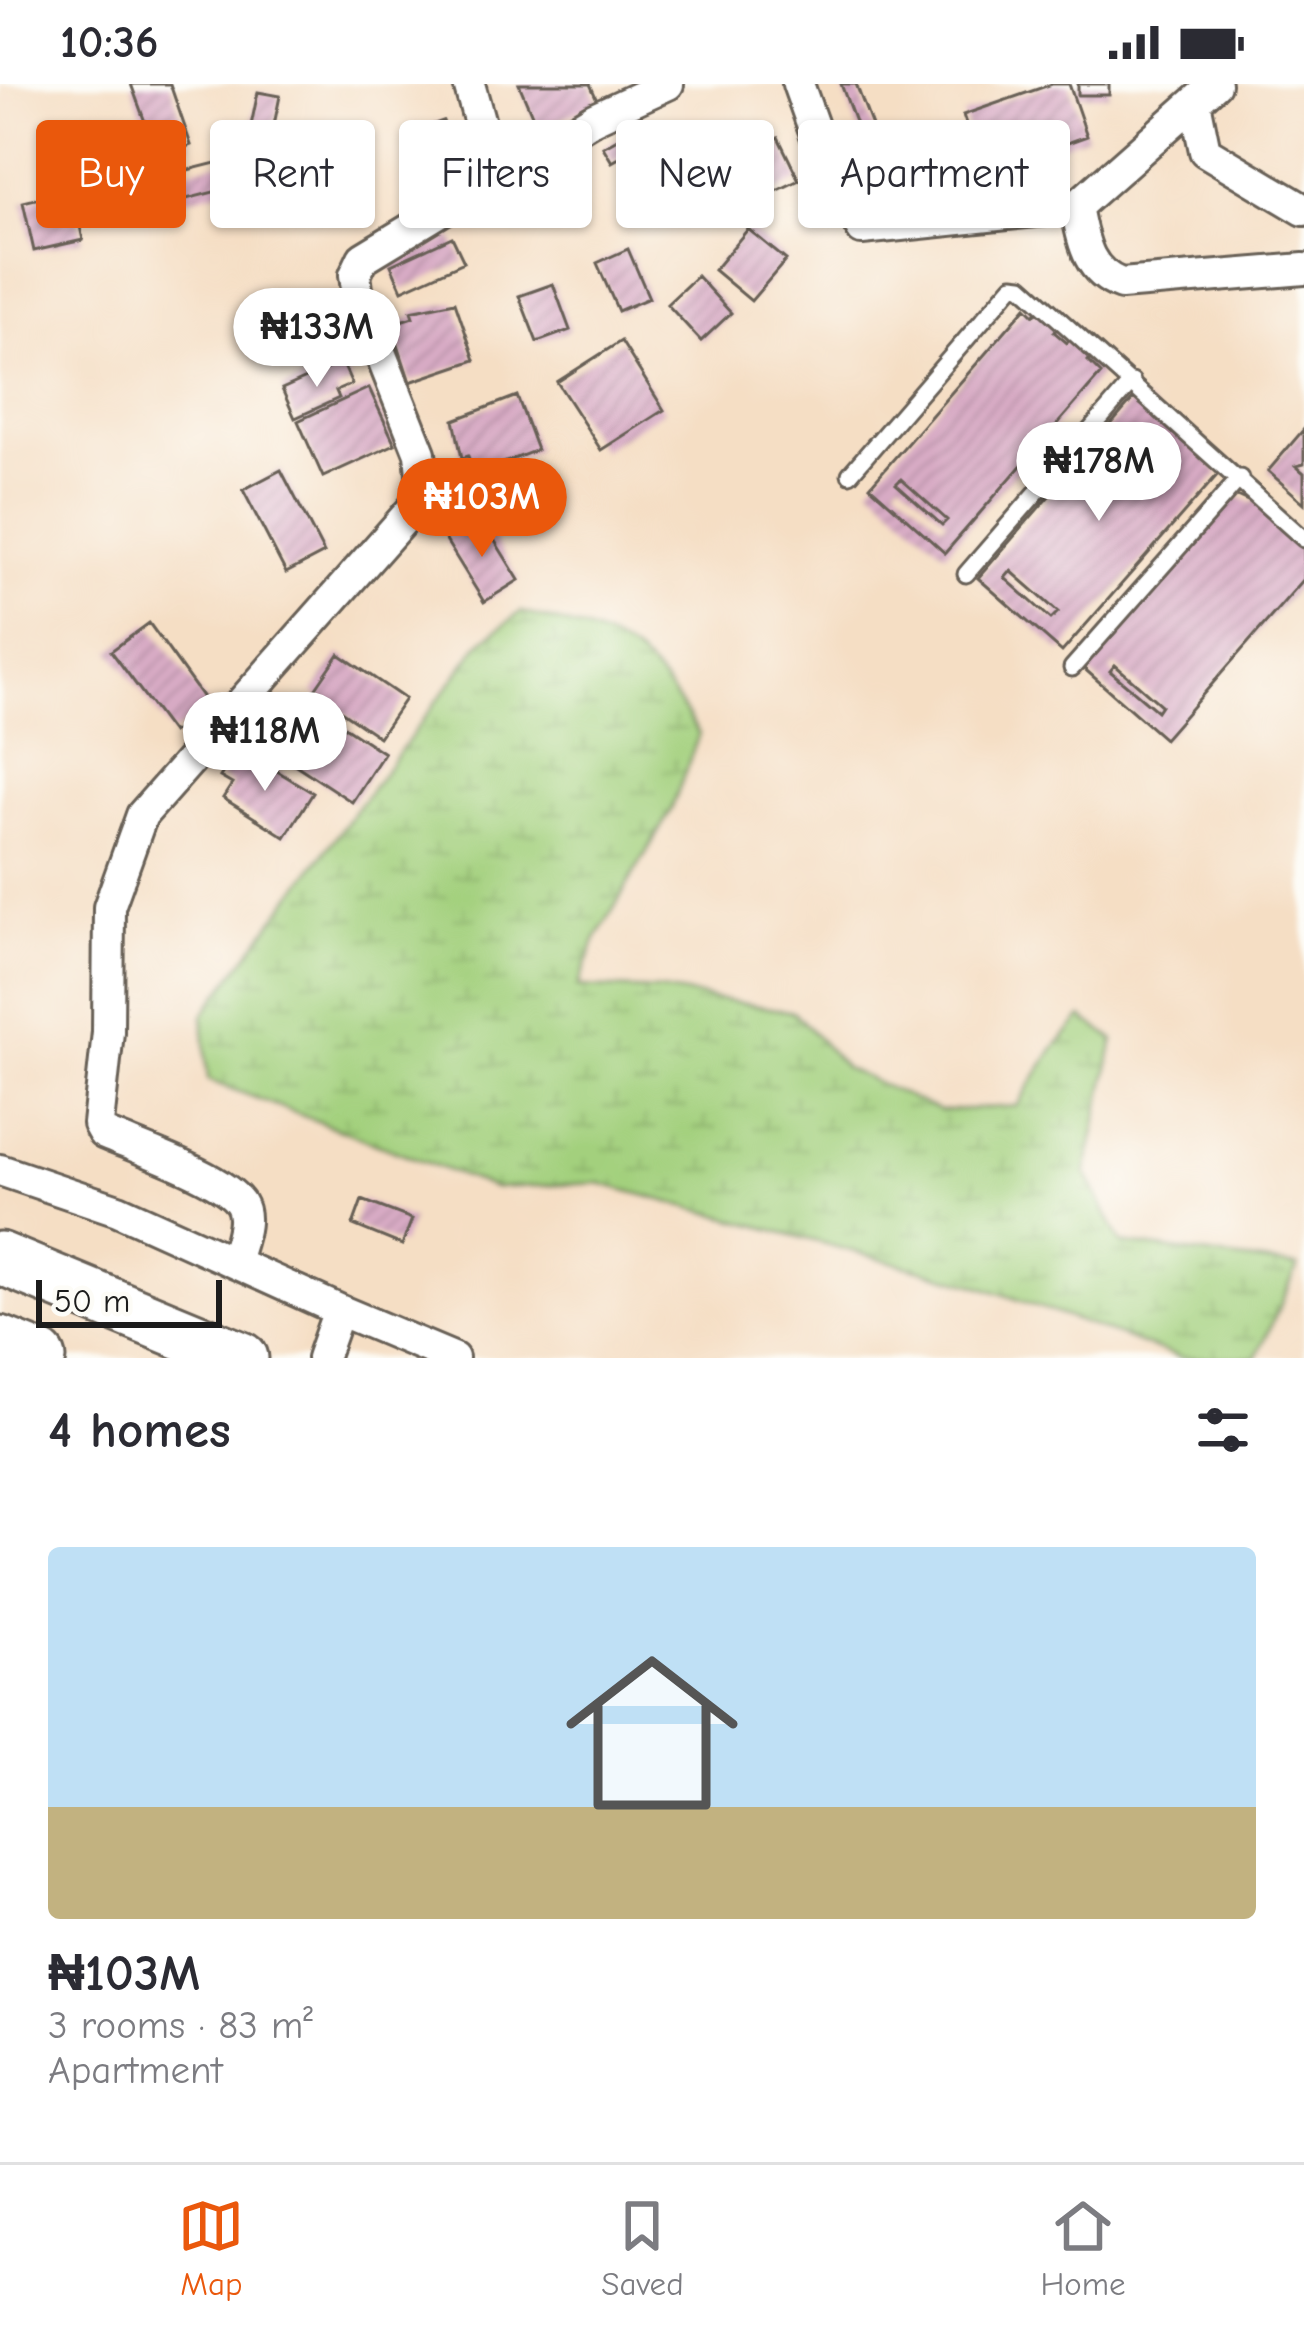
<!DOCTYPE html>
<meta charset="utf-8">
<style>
:root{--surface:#fff;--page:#f2f2f3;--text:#2b2b33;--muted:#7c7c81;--line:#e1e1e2;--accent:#ea580c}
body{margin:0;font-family:"Comic Neue",sans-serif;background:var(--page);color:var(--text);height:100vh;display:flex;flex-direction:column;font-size:45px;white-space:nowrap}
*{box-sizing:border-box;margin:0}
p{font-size:39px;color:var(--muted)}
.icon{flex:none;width:66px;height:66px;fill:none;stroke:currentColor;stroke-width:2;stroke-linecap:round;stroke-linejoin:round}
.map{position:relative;height:1274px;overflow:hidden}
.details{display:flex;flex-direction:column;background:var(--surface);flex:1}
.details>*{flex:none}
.banner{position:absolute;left:36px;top:36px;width:1233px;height:108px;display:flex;gap:24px}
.scale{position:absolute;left:36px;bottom:30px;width:186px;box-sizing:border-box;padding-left:12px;border:6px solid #1c1c1c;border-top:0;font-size:33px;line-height:42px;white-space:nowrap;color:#1c1c1c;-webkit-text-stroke:9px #fdfcf7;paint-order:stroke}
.price{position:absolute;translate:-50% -102px;padding:0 27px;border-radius:42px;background:#fff;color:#222;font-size:39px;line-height:78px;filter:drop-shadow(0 3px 6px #0008)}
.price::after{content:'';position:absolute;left:50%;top:72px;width:36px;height:27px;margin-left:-18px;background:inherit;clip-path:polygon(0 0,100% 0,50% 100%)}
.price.active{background:var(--accent);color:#fff}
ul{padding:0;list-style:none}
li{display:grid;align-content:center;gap:24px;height:636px;padding:0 48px}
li+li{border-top:3px solid var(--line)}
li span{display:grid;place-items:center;height:372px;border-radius:12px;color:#555}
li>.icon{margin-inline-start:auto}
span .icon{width:216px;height:216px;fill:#fffc;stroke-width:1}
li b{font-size:51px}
h2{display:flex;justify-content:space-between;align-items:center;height:144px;padding:0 48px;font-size:51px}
.pill{padding:0 42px;border-radius:12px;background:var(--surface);box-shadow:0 3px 9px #0004;font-size:42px;line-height:108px}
.pill.active{background:var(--accent);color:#fff}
.status{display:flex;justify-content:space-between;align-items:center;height:84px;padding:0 60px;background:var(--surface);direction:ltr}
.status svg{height:33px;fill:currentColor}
.tabs{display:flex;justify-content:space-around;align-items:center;height:168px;border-top:3px solid var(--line);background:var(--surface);font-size:33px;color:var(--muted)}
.tabs a{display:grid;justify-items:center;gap:6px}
.tabs .active{color:var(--accent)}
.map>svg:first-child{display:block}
</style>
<div class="status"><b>10:36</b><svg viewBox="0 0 49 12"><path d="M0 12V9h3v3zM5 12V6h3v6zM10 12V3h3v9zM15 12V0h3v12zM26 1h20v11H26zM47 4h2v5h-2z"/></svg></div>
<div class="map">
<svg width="1304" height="1274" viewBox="0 0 1304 1274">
<defs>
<pattern id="wetland-marsh" width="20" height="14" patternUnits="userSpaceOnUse" patternTransform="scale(3)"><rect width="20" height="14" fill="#a3d07d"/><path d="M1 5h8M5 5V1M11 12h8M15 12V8" fill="none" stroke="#8cb26b"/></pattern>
<pattern id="building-hatch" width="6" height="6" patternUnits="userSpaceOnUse" patternTransform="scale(3)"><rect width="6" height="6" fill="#d8abc5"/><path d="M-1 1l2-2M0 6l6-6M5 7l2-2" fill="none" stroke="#b993a9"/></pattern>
</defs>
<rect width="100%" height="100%" fill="#fdfcf7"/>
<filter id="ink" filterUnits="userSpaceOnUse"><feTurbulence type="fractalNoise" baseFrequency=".00833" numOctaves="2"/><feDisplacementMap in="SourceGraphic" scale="24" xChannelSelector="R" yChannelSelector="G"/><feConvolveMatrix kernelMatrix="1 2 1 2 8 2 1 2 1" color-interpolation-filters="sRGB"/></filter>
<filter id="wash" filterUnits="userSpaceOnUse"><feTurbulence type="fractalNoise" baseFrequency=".004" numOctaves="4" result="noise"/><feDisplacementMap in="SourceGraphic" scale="48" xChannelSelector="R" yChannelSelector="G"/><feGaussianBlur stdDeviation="2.7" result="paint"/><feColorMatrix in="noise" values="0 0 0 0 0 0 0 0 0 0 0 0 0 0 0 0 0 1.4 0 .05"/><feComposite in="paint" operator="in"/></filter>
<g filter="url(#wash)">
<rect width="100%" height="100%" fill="#f5dec4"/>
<path fill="url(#wetland-marsh)" stroke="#60764c" stroke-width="3" d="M 521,528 C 625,556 640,556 699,650 L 671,726 L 595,857 L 578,903 L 661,906 L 794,928 L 845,984 L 940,1027 L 1017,1022 L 1054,964 L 1082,933 L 1114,956 L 1086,1089 L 1121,1159 L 1298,1183 L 1256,1274 L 1181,1274 L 974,1200 L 599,1099 L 494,1104 L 208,996 L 203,931 L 481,558 Z"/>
<g id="blocks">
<path fill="url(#building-hatch)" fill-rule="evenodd" d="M 131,0 L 170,0 L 191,61 L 158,73 Z
M 519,0 L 590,0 L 598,18 L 538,45 Z
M 841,0 L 856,0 L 892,95 L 878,100 Z
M 1052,0 L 1069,0 L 1087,52 L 983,89 L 963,31 Z
M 1078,0 L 1109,0 L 1109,11 L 1078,11 Z
M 258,8 L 280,12 L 270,60 L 248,56 Z
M 443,37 L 458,81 L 428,92 L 413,48 Z
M 628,49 L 637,64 L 612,78 L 603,63 Z
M 778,53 L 799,96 L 711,139 L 690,97 Z
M 251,70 L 257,97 L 167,120 L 160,93 Z
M 1003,88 L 1008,103 L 976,115 L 970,100 Z
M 72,106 L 83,156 L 34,167 L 23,118 Z
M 748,145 L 786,176 L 751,217 L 714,186 Z
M 452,153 L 464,178 L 402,206 L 391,181 Z
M 628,165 L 649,214 L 618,227 L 597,179 Z
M 697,192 L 731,229 L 701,257 L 667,220 Z
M 553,200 L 570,246 L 537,258 L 519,212 Z
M 455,218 L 475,276 L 410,298 L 391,240 L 413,233 L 411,227 Z
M 1026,223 L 1034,231 L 1039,225 L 1060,242 L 1054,248 L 1067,259 L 1072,253 L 1093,271 L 1088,277 L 1101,290 L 945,469 L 870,402 ZM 901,395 L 947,436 L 942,441 L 896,400 Z
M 621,257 L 664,326 L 601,366 L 557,298 Z
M 342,278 L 352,300 L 336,307 L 339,314 L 295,334 L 282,305 Z
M 369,304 L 395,360 L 323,393 L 298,337 Z
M 517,312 L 537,366 L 475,390 L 468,372 L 462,374 L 454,336 Z
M 1134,314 L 1143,322 L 1147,318 L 1176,351 L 1180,347 L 1219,389 L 1062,568 L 978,494 ZM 1011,487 L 1058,528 L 1051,535 L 1005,494 Z
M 1304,345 L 1304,380 L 1296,382 L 1304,389 L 1304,419 L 1268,387 Z
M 281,386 L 324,469 L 286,489 L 243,406 Z
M 1230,409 L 1252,419 L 1257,414 L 1276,431 L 1271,437 L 1304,457 L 1304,495 L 1164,655 L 1080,581 ZM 1115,581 L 1161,621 L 1157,627 L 1110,587 Z
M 480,433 L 519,496 L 484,518 L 445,455 Z
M 149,539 L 209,622 L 172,649 L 111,567 Z
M 339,570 L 405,615 L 379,653 L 313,608 Z
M 305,617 L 384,669 L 352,718 L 273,666 Z
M 251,671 L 313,709 L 285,753 L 223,714 L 232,700 L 220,693 L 231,675 L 243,683 Z
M 362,1116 L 412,1135 L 402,1161 L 353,1141 Z"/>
</g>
</g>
<g filter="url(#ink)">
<use href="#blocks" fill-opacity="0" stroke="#686057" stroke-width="3"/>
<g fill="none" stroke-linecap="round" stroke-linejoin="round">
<g stroke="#686057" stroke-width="21">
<path id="service" d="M 850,390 L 1013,201 L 1022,202 L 1304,455
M 966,490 L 1132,298
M 1072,584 L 1240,394"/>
</g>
<g stroke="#686057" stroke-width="36">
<path id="minor" d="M 469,0 L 495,93
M 798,0 L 829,87 L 862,145 L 1076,123 L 1215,0
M 1195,18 L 1205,67 L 1304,126
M 1076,123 C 1083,155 1086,187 1121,200 L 1304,185
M 0,1086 L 118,1126 L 339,1226
M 235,1175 C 239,1159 250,1135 240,1119 C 223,1093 134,1063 103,1049 L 98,1040 L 108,948 L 109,823 L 142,731 L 424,412 L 420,369 L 358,213 L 355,191 L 363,174 L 594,34 L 668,0
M 322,1274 L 339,1226 L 453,1274"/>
</g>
<g stroke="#686057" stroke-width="57">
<path id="motorway" d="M 0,1174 L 242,1274
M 0,1258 L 40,1274"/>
</g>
<use href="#service" stroke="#fff" stroke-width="15"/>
<use href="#minor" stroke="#fff" stroke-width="30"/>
<use href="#motorway" stroke="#fff" stroke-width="51"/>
</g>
</g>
</svg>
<div class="scale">50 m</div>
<b class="price" style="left:317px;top:306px">₦133M</b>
<b class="price" style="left:1099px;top:440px">₦178M</b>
<b class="price active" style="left:482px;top:476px">₦103M</b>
<b class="price" style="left:265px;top:710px">₦118M</b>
<div class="banner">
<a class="pill active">Buy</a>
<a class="pill">Rent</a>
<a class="pill">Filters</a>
<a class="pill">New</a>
<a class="pill">Apartment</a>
</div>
</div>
<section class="details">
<h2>4 homes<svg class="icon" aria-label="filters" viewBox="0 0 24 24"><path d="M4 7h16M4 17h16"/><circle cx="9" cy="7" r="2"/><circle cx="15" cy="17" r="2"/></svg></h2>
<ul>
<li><span style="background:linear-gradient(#bfe0f5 70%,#c2b280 0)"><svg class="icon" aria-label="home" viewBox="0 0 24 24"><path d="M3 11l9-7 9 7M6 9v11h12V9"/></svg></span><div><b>₦103M</b><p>3 rooms · 83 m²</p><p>Apartment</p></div></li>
</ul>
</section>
<nav class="tabs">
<a class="active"><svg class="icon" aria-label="map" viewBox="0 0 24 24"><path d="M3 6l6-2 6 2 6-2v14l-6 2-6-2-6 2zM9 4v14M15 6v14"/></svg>Map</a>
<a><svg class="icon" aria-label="saved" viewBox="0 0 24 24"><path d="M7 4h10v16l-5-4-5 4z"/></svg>Saved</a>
<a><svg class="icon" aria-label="home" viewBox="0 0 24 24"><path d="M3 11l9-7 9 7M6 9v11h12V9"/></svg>Home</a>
</nav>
